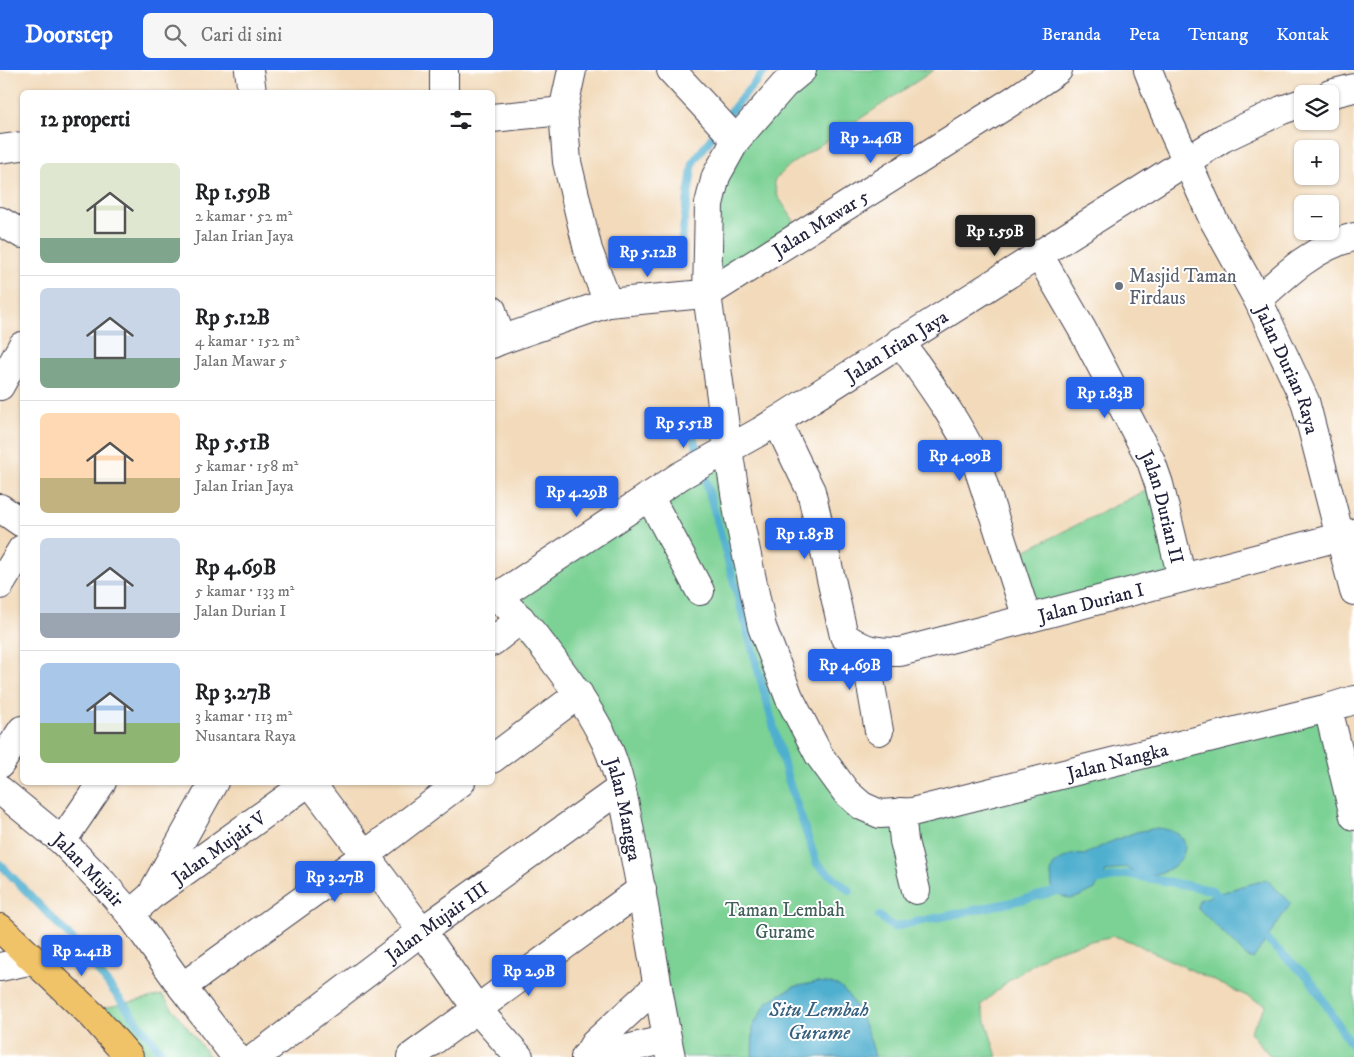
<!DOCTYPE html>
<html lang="id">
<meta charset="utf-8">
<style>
:root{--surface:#fff;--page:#f6f6f6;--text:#202124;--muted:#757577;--line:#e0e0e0;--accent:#2563eb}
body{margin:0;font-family:"IM FELL DW Pica",serif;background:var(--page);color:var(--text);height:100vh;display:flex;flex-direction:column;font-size:19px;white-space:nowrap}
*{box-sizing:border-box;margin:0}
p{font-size:16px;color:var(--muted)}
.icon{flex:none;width:28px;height:28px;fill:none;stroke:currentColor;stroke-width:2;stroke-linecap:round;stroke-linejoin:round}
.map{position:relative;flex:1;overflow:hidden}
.drawer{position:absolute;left:20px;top:20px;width:475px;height:695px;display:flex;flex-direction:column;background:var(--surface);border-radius:8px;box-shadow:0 1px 4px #0004}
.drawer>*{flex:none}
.tools{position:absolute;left:1294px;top:15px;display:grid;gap:10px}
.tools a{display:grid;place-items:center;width:45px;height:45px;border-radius:8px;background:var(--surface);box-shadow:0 1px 4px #0004;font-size:25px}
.price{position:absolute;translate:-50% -42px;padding:0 11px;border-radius:5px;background:var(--accent);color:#fff;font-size:16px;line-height:32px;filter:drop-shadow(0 1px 2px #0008)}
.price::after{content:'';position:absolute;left:50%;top:30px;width:15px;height:11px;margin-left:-8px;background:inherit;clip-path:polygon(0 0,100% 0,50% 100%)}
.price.selected{background:#222;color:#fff}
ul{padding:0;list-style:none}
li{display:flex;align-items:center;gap:15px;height:125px;padding:0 20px}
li+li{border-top:1px solid var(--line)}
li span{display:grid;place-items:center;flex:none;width:140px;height:100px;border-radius:8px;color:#555}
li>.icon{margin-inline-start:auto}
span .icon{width:60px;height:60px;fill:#fffc;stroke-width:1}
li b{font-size:21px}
h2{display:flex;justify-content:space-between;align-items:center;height:60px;padding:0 20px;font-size:21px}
header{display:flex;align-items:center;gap:30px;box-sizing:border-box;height:70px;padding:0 25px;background:var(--accent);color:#fff}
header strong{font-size:24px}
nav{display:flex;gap:28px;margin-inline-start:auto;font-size:18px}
.search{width:350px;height:45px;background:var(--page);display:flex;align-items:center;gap:12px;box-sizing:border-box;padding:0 18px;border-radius:8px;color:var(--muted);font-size:19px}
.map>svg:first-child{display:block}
</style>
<header>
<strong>Doorstep</strong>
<div class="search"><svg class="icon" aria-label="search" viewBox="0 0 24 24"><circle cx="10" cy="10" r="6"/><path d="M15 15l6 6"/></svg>Cari di sini</div>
<nav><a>Beranda</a><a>Peta</a><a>Tentang</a><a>Kontak</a></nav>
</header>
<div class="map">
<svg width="1354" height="987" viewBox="0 0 1354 987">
<rect width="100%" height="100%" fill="#fff"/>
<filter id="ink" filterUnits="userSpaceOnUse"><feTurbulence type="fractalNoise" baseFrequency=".02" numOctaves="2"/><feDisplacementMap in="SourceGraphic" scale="10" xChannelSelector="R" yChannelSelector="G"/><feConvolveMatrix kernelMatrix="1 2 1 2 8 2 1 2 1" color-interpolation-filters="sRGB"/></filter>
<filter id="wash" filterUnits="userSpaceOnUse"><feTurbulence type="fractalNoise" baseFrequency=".0096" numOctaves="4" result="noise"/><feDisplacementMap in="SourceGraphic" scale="20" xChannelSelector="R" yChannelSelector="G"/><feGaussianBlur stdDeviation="1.12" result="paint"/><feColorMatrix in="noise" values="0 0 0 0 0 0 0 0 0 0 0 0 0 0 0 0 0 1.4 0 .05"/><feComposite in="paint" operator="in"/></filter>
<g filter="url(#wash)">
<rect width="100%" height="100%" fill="#f2daba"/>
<path fill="#7cd194" stroke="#4f7a68" d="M 802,0 L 934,0 L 790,95 L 774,111 L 777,125 L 802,163 L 707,224 L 716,106 Z
M 728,379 L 789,627 L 880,744 L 1328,638 L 1354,746 L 1354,987 L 1271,987 L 1250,962 L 1266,935 L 1129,871 L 1114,866 L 1081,873 L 1049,883 L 1007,912 L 981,935 L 997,987 L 671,987 L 612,689 L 497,527 Z
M 1159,414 L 1182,508 L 1027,548 L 1008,489 Z
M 162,925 L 210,987 L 134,987 L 99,939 Z"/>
<path fill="#50afcf" stroke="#396885" d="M 1157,758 C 1218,764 1166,826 1125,797 L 1106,802 L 1095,819 L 1081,826 L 1071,829 L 1062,826 L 1052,817 L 1051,803 L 1054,794 L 1064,788 L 1073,784 L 1084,785 L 1108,773 L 1136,762 Z
M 1267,810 L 1291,833 L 1253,889 L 1246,886 L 1197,837 L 1199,830 L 1242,816 Z
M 818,912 C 823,913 832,913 837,915 C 855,925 871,968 875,987 L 752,987 L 753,956 L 767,932 L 793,917 Z"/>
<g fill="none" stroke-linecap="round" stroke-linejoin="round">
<path stroke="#50afcf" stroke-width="8" d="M 724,50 L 745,24 L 766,0
M 680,181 L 693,92 L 719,58
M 692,362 L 700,389
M 703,400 L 788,709 L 817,794 L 850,821
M 0,794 L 76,873 L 165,987
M 1092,812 L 1126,804 L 1212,820 L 1224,831
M 879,846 L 893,857 L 1008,833 L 1066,819
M 1260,864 L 1309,908 L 1354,979"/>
</g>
</g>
<g filter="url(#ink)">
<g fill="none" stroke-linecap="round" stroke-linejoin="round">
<g stroke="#413e4e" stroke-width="30">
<g id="minor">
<path d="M 249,0 L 252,22"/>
<path d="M 572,0 L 563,41 L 567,92 L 588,180 L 608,233"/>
<path d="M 671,0 L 736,70"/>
<path id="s1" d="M 802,0 L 784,15 L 736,70 L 716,106 L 709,134 L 707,224 L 728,379 L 739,448 L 762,557 L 789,627 L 819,685 L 846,722 L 862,736 L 880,744 L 912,742 L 1328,638 L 1354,630"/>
<path id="s2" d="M 1148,0 L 1164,41 L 1213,149 L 1258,230 L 1305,331 L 1354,521"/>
<path d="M 444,22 L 444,0"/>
<path d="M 1330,24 L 1354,18"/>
<path d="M 492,48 L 563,41"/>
<path d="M 0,79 L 22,76"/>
<path d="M 0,151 L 22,164"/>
<path id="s3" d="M 1039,185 L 1082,259 L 1151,391 L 1159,414 L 1182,508"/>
<path id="s4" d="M 707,224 L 1014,30 L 1058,0"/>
<path d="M 1258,230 C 1286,204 1316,176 1354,167"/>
<path d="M 492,240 L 501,270"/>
<path d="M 900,271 C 927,310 956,348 976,391 L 1027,548"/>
<path d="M 492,274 L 501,270 L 608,233 L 693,225"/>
<path d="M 0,316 L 22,276"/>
<path d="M 777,351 L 797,393"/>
<path id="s5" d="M 801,401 L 811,421 L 844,566 C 865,581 874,582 900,582 L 1354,463"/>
<path d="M 649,426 L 700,521"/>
<path d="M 0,438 L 22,453"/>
<path d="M 0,515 L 22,479"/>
<path id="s6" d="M 492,524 C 517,542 536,566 554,591 C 573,616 591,642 605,671 C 620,703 626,739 632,773 C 647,844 656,916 671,987"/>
<path id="s7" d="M 497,527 L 680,406 L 761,361 L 1223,68 L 1282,40 L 1302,33"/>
<path d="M 492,572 L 521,549"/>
<path d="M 877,582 L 870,610 L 879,661"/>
<path d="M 1328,638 L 1354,746"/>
<path d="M 492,689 L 579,624"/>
<path d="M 0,694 L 22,660"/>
<path d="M 310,712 L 422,861 L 477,939 L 519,987"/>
<path id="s8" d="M 0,720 L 62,771 L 103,813 L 130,844 L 182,917 L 236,987"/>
<path d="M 901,742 L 904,771 L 916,820"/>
<path d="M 62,771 L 102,712"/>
<path d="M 155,818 L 214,712"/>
<path id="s9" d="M 130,844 L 152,825 L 309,712"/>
<path d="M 0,897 L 33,890"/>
<path d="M 182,917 L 365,785 L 461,712"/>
<path id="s10" d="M 256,987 L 422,861 L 621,718"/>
<path d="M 411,987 L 642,819"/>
<path d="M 585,987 L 606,984 L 667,969"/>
<path d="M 586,987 L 594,974 L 657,916"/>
</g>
</g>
<g stroke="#413e4e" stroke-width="30">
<path id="major" d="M 0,858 L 93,946 L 129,987"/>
</g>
<use href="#minor" stroke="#fff" stroke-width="28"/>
<use href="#major" stroke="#f1c369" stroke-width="28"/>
</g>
</g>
<circle fill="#6b7280" stroke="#fff" stroke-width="2" cx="1119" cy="216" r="5"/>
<g text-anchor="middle" stroke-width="4" stroke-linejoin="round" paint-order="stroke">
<g font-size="19" fill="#22223b" stroke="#fff">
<text dy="7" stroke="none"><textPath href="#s4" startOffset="134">Jalan Mawar 5</textPath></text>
<text dy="7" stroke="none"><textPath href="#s7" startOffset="472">Jalan Irian Jaya</textPath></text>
<text dy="7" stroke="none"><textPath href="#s2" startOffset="331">Jalan Durian Raya</textPath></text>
<text dy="7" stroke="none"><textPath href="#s3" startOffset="282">Jalan Durian II</textPath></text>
<text dy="7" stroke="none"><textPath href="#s5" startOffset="428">Jalan Durian I</textPath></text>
<text dy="7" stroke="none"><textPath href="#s1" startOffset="1065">Jalan Nangka</textPath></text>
<text dy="7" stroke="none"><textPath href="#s6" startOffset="258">Jalan Mangga</textPath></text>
<text dy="7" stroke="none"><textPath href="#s9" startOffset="111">Jalan Mujair V</textPath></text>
<text dy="7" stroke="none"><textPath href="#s8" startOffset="119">Jalan Mujair</textPath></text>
<text dy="7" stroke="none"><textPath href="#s10" startOffset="226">Jalan Mujair III</textPath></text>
</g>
<g font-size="19" fill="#5b616d" stroke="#fff" text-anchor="start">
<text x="1129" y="212">Masjid Taman<tspan x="1129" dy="22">Firdaus</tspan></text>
</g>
<g font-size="19" fill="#425f5a" stroke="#fff">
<text x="785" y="846">Taman Lembah<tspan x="785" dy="22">Gurame</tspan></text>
</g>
<g font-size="20" font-style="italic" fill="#37617e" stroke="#fff">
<text x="819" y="946">Situ Lembah<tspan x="819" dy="23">Gurame</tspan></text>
</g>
</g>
</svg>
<div class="tools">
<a><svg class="icon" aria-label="layers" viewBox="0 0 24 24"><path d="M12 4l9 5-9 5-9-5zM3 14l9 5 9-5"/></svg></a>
<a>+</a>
<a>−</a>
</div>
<b class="price" style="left:871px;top:94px">Rp 2.46B</b>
<b class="price selected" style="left:995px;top:187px">Rp 1.59B</b>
<b class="price" style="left:648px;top:208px">Rp 5.12B</b>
<b class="price" style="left:1105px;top:349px">Rp 1.83B</b>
<b class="price" style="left:684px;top:379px">Rp 5.51B</b>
<b class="price" style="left:960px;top:412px">Rp 4.09B</b>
<b class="price" style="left:577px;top:448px">Rp 4.29B</b>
<b class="price" style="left:805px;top:490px">Rp 1.85B</b>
<b class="price" style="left:850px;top:621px">Rp 4.69B</b>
<b class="price" style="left:335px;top:833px">Rp 3.27B</b>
<b class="price" style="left:82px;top:907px">Rp 2.41B</b>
<b class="price" style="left:529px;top:927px">Rp 2.9B</b>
<section class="drawer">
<h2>12 properti<svg class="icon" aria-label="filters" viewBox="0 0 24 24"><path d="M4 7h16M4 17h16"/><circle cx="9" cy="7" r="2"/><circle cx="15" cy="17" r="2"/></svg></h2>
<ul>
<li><span style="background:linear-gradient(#dfe7d0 75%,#7fa58c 0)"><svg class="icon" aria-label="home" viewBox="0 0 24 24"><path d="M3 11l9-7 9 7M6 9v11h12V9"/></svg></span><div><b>Rp 1.59B</b><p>2 kamar · 52 m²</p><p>Jalan Irian Jaya</p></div></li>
<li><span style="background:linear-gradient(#c9d6e8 70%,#7fa58c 0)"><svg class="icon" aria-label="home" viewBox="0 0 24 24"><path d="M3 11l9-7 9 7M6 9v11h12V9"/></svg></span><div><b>Rp 5.12B</b><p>4 kamar · 152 m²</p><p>Jalan Mawar 5</p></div></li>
<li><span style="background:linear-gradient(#ffd9b3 65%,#c2b280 0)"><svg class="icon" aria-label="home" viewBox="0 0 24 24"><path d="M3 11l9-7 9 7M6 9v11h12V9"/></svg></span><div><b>Rp 5.51B</b><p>5 kamar · 158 m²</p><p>Jalan Irian Jaya</p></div></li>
<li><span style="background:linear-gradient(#c9d6e8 75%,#9aa5b1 0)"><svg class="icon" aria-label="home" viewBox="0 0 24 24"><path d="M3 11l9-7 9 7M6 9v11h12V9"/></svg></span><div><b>Rp 4.69B</b><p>5 kamar · 133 m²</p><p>Jalan Durian I</p></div></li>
<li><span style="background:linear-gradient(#a9c7e8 60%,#8fb573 0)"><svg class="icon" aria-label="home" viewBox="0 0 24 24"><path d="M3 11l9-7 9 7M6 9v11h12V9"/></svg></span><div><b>Rp 3.27B</b><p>3 kamar · 113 m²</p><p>Nusantara Raya</p></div></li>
</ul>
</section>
</div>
